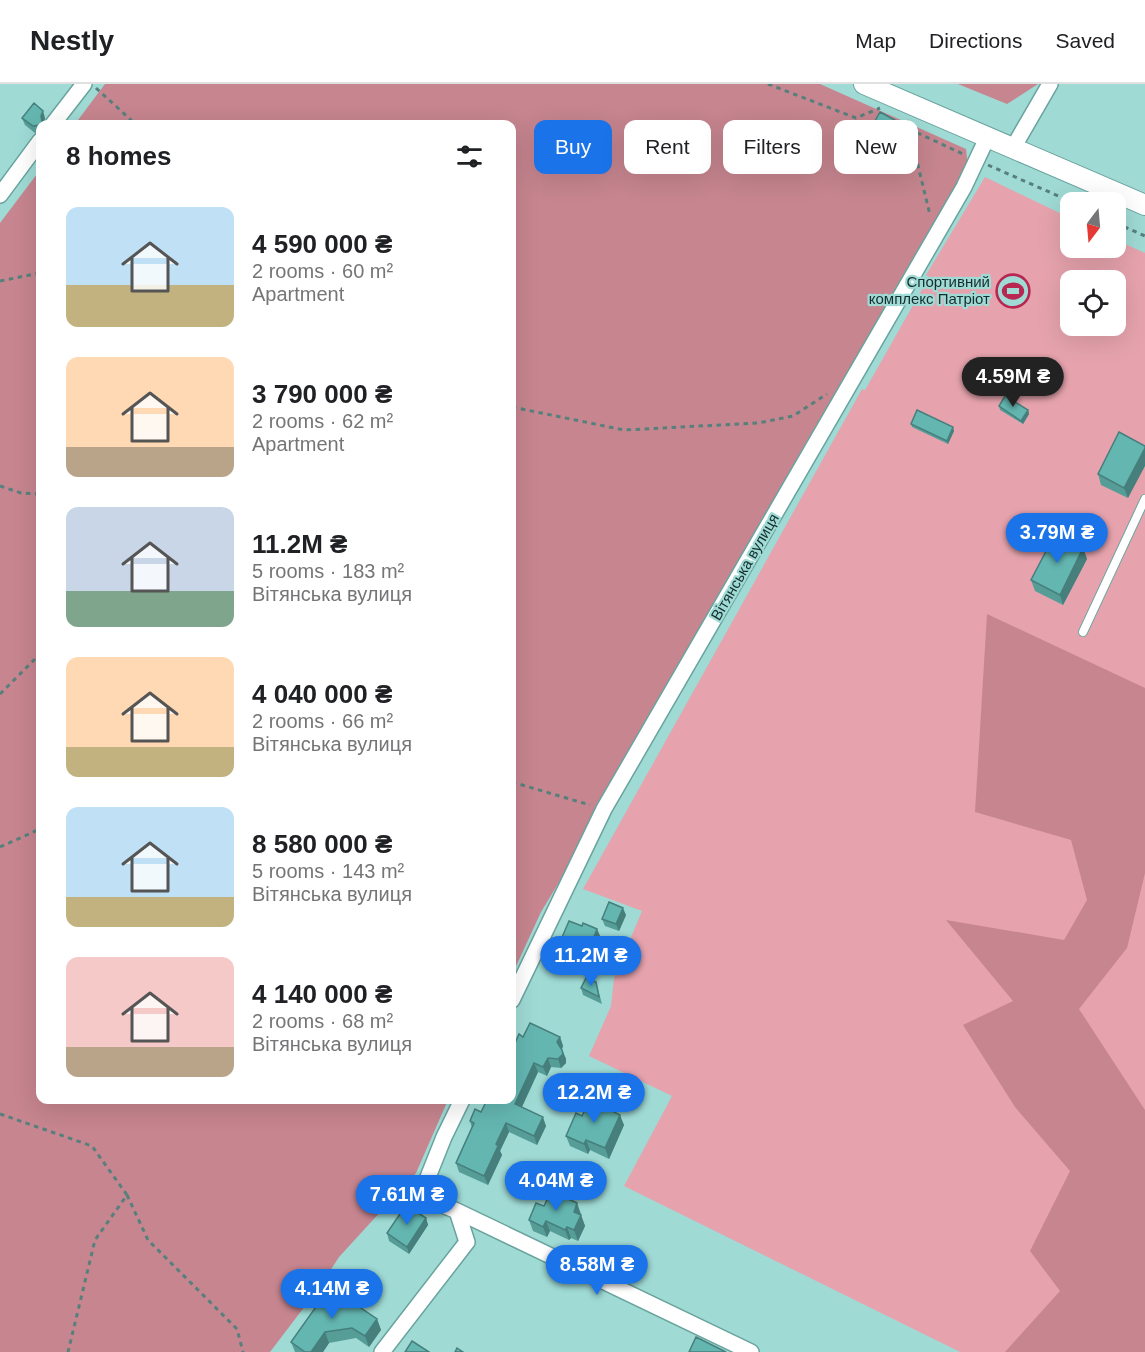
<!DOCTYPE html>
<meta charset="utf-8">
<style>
:root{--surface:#fff;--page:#f2f2f2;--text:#202124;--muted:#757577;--line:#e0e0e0;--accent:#1a73e8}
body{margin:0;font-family:Arial,sans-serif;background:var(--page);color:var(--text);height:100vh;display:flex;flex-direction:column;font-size:22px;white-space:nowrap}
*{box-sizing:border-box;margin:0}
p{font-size:20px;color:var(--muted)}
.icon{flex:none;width:33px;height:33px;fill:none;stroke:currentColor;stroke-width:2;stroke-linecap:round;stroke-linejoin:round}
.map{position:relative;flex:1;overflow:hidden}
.sheet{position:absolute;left:36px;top:36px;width:480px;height:984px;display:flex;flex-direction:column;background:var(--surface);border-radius:12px;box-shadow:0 6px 24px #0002}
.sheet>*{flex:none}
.top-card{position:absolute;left:534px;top:36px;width:520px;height:54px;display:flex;gap:12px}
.needle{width:39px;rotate:196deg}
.controls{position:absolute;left:1060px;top:108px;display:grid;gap:12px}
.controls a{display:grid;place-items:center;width:66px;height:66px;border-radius:12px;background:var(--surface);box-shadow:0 6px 24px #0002;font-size:30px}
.price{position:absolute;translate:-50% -51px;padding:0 14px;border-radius:21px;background:var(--accent);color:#fff;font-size:20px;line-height:39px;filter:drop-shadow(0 2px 3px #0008)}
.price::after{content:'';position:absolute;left:50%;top:36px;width:18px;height:14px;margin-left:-9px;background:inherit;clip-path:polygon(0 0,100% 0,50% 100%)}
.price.current{background:#222;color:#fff}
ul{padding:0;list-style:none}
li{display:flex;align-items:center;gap:18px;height:150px;padding:0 30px}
li span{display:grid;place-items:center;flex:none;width:168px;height:120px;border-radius:12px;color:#555}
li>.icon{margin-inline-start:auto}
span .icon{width:72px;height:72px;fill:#fffc;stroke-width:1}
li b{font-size:26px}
h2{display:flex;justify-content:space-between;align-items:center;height:72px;padding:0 30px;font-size:26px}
.pill{padding:0 21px;border-radius:12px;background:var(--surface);box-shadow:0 6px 24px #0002;font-size:21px;line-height:54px}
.pill.current{background:var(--accent);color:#fff}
header{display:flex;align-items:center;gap:36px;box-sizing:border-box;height:84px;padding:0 30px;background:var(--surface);border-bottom:2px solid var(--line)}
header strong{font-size:28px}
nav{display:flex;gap:33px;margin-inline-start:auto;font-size:21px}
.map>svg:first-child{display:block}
</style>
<header>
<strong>Nestly</strong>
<nav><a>Map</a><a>Directions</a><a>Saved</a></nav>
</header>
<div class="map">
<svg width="1145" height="1268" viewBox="0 0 1145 1268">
<rect width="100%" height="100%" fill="#9fdad5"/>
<path fill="#e6a3ad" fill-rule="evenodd" d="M 985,93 L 1066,132 L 1071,132 L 1071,164 L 1116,164 L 1116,156 L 1145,169 L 1145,1268 L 960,1268 L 624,1102 L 672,1012 L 589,972 L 611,922 L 614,894 L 642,827 L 583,805 L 862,305 L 865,306 L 929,193 L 926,191 ZM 1071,196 L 1116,196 L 1116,242 L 1071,242 Z"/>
<path fill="#c6858f" d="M 105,0 L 820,0 L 966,65 L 970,101 L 759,467 L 541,828 L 512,891 L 512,40 L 75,40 Z
M 958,0 L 1038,0 L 1007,20 Z
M 40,86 L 40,1016 L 448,1016 L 416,1089 L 339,1173 L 321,1201 L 270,1268 L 0,1268 L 0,139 Z
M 987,530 L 1145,604 L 1145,789 L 1127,864 L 1079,925 L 1145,1026 L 1145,1268 L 1005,1268 L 1060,1207 L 1030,1167 L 1070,1087 L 1015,1023 L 963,941 L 1013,917 L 946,836 L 1064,856 L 1087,816 L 1071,756 L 975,728 Z"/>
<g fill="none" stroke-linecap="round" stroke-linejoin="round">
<g stroke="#69a39e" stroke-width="10">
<path id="service" d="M 1083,548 L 1145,415"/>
</g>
<g stroke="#69a39e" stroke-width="18">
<path id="minor" d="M 53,40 L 84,0
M 1013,64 L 1050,0
M 0,111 L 40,57
M 512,916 L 604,725 L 964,103 L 987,54
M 457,1127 L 751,1268
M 382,1268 L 467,1158 L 457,1127 L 433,1117 L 428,1107 L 428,1093 L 444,1053 L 462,1016"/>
</g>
<g stroke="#69a39e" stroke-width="22">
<path id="tertiary" d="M 864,0 L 1145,121"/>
</g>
<path stroke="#57807d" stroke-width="3" stroke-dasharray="4.5 4.5" stroke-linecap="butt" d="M 768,0 L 856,34 L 880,24
M 96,4 L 131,36 L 132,40
M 907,36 L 930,131
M 909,45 L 963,70
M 988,81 L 1072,118
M 1116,139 L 1145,152
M 0,197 L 40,189
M 512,323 L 624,346 L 758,339 L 793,332 L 827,310
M 0,402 L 21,409 L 40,410
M 0,610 L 40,570
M 512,698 L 590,721
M 0,763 L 40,745
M 0,1030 L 92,1062 L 127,1111 L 95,1156 L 68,1268
M 127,1111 L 148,1156 L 237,1245 L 243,1268"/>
<use href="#service" stroke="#fff" stroke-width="8"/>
<use href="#minor" stroke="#fff" stroke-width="15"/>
<use href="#tertiary" stroke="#fff" stroke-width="20"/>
</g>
<path fill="#569d98" d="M 22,34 L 45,34 L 43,39 L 40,40 L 40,48 L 35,49 L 25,41 Z
M 870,46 L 905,47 L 895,65 L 873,53 Z
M 999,322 L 1028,326 L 1029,330 L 1023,340 L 1000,326 Z
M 911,340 L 954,347 L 948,360 L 912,343 Z
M 1145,362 L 1128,414 L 1101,401 L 1098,390 Z
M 1083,464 L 1087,475 L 1063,521 L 1035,507 L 1031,496 Z
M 626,831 L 619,847 L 605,842 L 602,835 Z
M 582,842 L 597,845 L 600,852 L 589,877 L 563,866 L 560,858 Z
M 596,898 L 598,905 L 602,920 L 583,911 L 581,904 Z
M 523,953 L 560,953 L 563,962 L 562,965 L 566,975 L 566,979 L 561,984 L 551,983 L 547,992 L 538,988 L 522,1023 L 546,1042 L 537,1061 L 509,1048 L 500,1067 L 502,1071 L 488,1101 L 459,1088 L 456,1079 L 472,1044 L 470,1037 L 481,1028 Z
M 596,1020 L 613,1020 L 616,1029 L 624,1041 L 609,1075 L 590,1066 L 588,1070 L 570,1062 L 566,1052 L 582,1032 Z
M 544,1122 L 581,1130 L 581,1131 L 585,1142 L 578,1157 L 571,1154 L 569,1156 L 550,1147 L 547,1153 L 533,1147 L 529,1136 Z
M 426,1134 L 428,1141 L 409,1170 L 389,1157 L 387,1149 Z
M 330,1203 L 377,1235 L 381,1246 L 369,1263 L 356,1254 L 329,1259 L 323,1268 L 295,1268 L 291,1258 Z"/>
<path fill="#467f7c" d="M 43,27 L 45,34 L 44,40 L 40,40 L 40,42 L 40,41 L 41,32 Z
M 902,40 L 905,47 L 895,65 L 892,58 Z
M 1028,326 L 1029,330 L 1023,340 L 1021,337 Z
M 953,343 L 954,347 L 948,360 L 947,357 Z
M 1145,364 L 1145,382 L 1128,414 L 1124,404 Z
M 1083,464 L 1087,475 L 1063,521 L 1060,511 Z
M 623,824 L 626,831 L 619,847 L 616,840 Z
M 597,845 L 600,852 L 589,877 L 587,870 Z
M 560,953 L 563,962 L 561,967 L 557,958 Z
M 562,966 L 566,975 L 566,979 L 561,984 L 558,975 Z
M 548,974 L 551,983 L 547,992 L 543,983 Z
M 534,979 L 538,988 L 519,1029 L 515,1020 Z
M 613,1020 L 617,1031 L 610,1026 Z
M 620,1031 L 624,1041 L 609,1075 L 605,1064 Z
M 543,1033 L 546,1042 L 537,1061 L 534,1052 Z
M 506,1039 L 509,1048 L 500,1067 L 502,1071 L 488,1101 L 484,1092 L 496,1060 Z
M 586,1056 L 590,1066 L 588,1070 L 584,1060 Z
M 577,1119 L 581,1130 L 577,1138 L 574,1128 Z
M 581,1131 L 585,1142 L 578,1157 L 574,1146 Z
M 426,1134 L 428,1141 L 409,1170 L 407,1163 Z
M 546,1137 L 550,1147 L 547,1153 L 543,1143 Z
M 567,1143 L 571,1154 L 569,1156 L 565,1146 Z
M 377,1235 L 381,1246 L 369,1263 L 365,1252 Z
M 325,1248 L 329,1259 L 323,1268 L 311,1268 Z"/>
<path fill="#64b6b1" stroke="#467f7c" stroke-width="1.5" d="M 34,19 L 43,27 L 41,32 L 42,38 L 40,41 L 33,42 L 22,34 Z
M 880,28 L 902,40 L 892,58 L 870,46 Z
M 1005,312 L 1028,326 L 1021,337 L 999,322 Z
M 917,326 L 953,343 L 947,357 L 911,340 Z
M 1119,348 L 1145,362 L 1145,364 L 1124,404 L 1098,390 Z
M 1055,450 L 1083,464 L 1060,511 L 1031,496 Z
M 609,818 L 623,824 L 616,840 L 602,835 Z
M 569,837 L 582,842 L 583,839 L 597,845 L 587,870 L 560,858 Z
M 586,894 L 596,898 L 599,913 L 581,904 Z
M 530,939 L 560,953 L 557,958 L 562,966 L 563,970 L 558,975 L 548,974 L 543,983 L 534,979 L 515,1020 L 543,1033 L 534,1052 L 506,1039 L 496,1060 L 498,1062 L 484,1092 L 456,1079 L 474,1039 L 470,1037 L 475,1025 L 481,1028 L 487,1016 L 512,1016 L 512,966 L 519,950 L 523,953 Z
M 599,1014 L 613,1020 L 610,1026 L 620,1031 L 605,1064 L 586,1056 L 584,1060 L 566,1052 L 576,1029 L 582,1032 L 589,1017 L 596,1020 Z
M 551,1107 L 577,1119 L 574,1128 L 581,1131 L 574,1146 L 567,1143 L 565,1146 L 546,1137 L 543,1143 L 529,1136 L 536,1119 L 544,1122 Z
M 406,1121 L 426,1134 L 407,1163 L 387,1149 Z
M 330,1203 L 377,1235 L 365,1252 L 352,1244 L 325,1248 L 311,1268 L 305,1268 L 291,1258 Z
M 696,1253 L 726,1268 L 689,1268 Z
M 412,1257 L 429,1268 L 405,1268 Z
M 457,1264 L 463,1268 L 455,1268 Z"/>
<defs>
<g id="stadium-ring" transform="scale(1.725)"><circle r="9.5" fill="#9fdad5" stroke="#b72751" stroke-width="1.5"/><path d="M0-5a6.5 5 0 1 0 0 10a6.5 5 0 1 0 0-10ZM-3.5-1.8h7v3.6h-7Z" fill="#b72751"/></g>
</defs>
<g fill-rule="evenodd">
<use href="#stadium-ring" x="1013" y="207"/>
</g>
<g text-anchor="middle" stroke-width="4.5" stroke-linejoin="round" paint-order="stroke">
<g font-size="15" fill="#162e2d" stroke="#9fdad5" text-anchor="end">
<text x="990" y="203">Спортивний<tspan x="990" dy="17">комплекс Патріот</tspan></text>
</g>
<g font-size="15" fill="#162e2d" stroke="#9fdad5">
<text transform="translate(745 483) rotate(-60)" y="5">Вітянська вулиця</text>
</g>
</g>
</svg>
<div class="controls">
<a><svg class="needle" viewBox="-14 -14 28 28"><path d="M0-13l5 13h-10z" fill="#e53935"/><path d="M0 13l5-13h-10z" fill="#757577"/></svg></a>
<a><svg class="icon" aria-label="locate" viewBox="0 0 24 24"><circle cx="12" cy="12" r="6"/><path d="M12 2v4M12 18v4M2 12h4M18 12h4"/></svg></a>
</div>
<b class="price current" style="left:1013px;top:324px">4.59M ₴</b>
<b class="price" style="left:1057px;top:480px">3.79M ₴</b>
<b class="price" style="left:591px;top:903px">11.2M ₴</b>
<b class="price" style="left:594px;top:1040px">12.2M ₴</b>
<b class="price" style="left:556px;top:1128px">4.04M ₴</b>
<b class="price" style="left:407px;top:1142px">7.61M ₴</b>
<b class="price" style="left:597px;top:1212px">8.58M ₴</b>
<b class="price" style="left:332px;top:1236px">4.14M ₴</b>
<div class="top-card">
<a class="pill current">Buy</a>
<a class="pill">Rent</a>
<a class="pill">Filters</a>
<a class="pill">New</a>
</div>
<section class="sheet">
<h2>8 homes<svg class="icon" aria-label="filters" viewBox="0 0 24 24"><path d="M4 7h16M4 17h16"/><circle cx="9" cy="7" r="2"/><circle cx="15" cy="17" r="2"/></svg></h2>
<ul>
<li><span style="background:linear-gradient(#bfe0f5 65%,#c2b280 0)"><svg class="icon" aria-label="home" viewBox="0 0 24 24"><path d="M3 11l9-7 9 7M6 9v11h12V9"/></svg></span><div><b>4 590 000 ₴</b><p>2 rooms · 60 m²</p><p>Apartment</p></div></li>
<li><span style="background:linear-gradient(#ffd9b3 75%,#b9a48a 0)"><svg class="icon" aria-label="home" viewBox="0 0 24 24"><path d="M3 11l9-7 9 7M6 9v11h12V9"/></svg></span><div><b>3 790 000 ₴</b><p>2 rooms · 62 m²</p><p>Apartment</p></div></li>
<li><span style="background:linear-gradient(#c9d6e8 70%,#7fa58c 0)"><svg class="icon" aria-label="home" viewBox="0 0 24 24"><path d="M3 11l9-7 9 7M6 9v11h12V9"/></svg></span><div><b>11.2M ₴</b><p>5 rooms · 183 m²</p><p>Вітянська вулиця</p></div></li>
<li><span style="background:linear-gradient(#ffd9b3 75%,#c2b280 0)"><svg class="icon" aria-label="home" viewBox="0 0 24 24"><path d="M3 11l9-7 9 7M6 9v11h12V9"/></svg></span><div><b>4 040 000 ₴</b><p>2 rooms · 66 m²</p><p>Вітянська вулиця</p></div></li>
<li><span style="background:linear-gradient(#bfe0f5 75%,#c2b280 0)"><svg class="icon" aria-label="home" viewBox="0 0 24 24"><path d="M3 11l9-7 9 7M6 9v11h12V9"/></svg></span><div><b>8 580 000 ₴</b><p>5 rooms · 143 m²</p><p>Вітянська вулиця</p></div></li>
<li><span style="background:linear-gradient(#f6c9c9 75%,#b9a48a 0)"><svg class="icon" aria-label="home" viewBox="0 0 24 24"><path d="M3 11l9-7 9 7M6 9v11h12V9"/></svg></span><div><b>4 140 000 ₴</b><p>2 rooms · 68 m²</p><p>Вітянська вулиця</p></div></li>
</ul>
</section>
</div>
